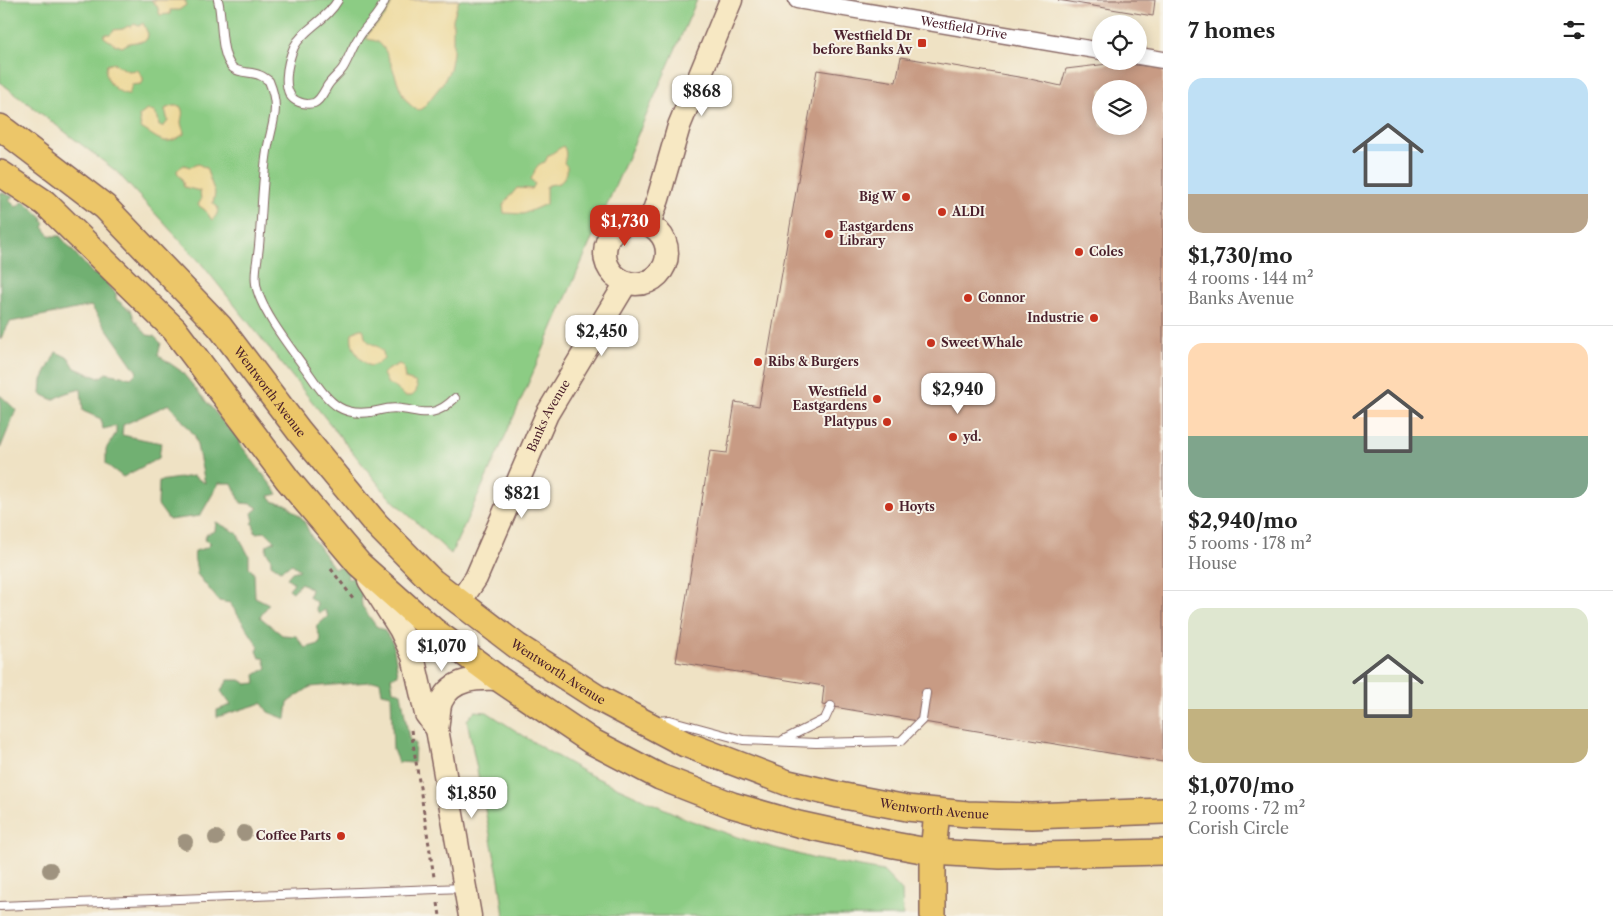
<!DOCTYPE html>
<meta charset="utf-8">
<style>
:root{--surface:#fff;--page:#f2f2f2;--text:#222;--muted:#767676;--line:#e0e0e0;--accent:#c8321e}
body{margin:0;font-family:"Libre Caslon Text",serif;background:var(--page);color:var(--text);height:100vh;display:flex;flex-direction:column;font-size:19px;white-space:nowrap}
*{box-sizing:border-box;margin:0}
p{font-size:16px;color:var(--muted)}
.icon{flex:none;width:28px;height:28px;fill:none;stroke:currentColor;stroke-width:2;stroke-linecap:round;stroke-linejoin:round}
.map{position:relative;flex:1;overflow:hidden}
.side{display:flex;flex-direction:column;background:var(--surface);width:450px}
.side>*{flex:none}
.controls{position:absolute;left:1092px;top:15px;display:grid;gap:10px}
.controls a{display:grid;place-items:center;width:55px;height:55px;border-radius:50%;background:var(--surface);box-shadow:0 2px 12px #0003;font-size:25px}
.price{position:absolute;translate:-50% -42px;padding:0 11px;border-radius:10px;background:#fff;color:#222;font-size:16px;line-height:32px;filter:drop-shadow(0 1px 2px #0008)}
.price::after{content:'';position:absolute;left:50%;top:30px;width:15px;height:11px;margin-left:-8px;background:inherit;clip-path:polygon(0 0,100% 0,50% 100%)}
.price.active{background:var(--accent);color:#fff}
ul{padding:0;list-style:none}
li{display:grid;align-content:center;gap:10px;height:265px;padding:0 25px}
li+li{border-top:1px solid var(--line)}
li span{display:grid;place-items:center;height:155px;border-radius:15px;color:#555}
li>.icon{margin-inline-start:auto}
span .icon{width:90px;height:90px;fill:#fffc;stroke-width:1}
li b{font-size:21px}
h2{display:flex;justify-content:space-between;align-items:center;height:60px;padding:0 25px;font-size:21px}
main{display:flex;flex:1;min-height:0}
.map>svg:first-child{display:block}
</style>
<main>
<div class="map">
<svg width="1163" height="916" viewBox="0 0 1163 916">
<rect width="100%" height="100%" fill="#f7f3e8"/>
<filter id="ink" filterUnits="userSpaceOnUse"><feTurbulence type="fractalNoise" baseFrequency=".02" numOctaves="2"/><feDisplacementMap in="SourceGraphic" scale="10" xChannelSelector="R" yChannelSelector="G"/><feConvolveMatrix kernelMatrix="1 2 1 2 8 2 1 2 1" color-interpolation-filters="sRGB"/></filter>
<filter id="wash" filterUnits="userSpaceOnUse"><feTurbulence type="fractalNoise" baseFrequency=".0096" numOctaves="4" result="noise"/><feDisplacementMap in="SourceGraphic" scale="20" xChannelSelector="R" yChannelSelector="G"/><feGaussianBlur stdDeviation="1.12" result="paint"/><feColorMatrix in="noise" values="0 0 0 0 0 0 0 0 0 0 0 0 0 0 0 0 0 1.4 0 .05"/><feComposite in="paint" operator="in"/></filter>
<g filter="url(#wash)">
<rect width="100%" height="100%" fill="#efe2c4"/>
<path fill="#8ccc84" stroke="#6b7658" d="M 0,0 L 697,0 L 499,450 L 451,554 L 388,496 L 200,262 L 116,171 L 0,82 Z
M 475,711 L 487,712 L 544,749 L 588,774 L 689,820 L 746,840 L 815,859 L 883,871 L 902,891 L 903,916 L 504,916 L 499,879 L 467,720 Z"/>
<path fill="#71b072" stroke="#5e684e" d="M 0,192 L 14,197 L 9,200 L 16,207 L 24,201 L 43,218 L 42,220 L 45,224 L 43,227 L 50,236 L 60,236 L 93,274 L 103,275 L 109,287 L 116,293 L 116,299 L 132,312 L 134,319 L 147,335 L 154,336 L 161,343 L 158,355 L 181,371 L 230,430 L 234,427 L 242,430 L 240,444 L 278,494 L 269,496 L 274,502 L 286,504 L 303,519 L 311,536 L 334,568 L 340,567 L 350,569 L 347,578 L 350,579 L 353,576 L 369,583 L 361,596 L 362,606 L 376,626 L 384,630 L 393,643 L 398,675 L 391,677 L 393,690 L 401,693 L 409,739 L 415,743 L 414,763 L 398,762 L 393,750 L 391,695 L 382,693 L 380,681 L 310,687 L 288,702 L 286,719 L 268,712 L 262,703 L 217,717 L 217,710 L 231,705 L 221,691 L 228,680 L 240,680 L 247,684 L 256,683 L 255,675 L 267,668 L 264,658 L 260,658 L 257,651 L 259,647 L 230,603 L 219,601 L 197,574 C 197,565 193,560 195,551 L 206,548 L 211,543 L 204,540 L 207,534 L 215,531 L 216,522 L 237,533 L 249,556 L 249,567 L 254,574 L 255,597 L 269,604 L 260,617 L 282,635 L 296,636 L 305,648 L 319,644 L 321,639 L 316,627 L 328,616 L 325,610 L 319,613 L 316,609 L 317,603 L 309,597 L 311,589 L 301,583 L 293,592 L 289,589 L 294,583 L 287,578 L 292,572 L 300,570 L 292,564 L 280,570 L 271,564 L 271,558 L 266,551 L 267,545 L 275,541 L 266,532 L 255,533 L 254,526 L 252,523 L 254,521 L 252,513 L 258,508 L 252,504 L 241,503 L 232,483 L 219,483 L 200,516 L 169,520 L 158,505 L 159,481 L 193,476 L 205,483 L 195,436 L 169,404 L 123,425 L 122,435 L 161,443 L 159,458 L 123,477 L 106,464 L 106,449 L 116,433 L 116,426 L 103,429 L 101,419 L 83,411 L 81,389 L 66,393 L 53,400 L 41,394 L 42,380 L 56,352 L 69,358 L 75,368 L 99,378 L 106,373 L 131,378 L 137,372 L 91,306 L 10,322 L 0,340 Z
M 0,395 L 16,410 L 0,449 Z"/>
<path fill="#eeda9e" stroke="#9c7c64" d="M 151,0 L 186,0 L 185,2 L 186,5 L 179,10 L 170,10 L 170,14 L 160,15 L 157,6 Z
M 393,0 L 459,0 L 453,19 L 453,53 L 450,70 L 442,84 L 424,107 L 419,110 C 396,104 395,54 378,42 C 375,40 371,40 367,39 C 368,30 374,28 380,22 C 386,16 390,8 393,0 Z
M 143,23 L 148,34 L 147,39 L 143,41 L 129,43 L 122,47 L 114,44 L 104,37 L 104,34 L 110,34 L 114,30 L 123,29 L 128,26 L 131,27 L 134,24 L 139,26 Z
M 114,63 L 128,71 L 138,70 L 143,78 L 143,82 L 141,84 L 132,85 L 129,94 C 116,94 102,78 107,65 Z
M 172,106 L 180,106 C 184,112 182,115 181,122 C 181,126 184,130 184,134 C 164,148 160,139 141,128 L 139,116 L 147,110 L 154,112 L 158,118 L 159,126 L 164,126 L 168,121 L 165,109 Z
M 563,146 C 567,151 566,157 564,163 L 567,166 L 567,173 L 560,183 L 549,185 L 546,187 L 546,204 L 523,214 L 504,213 L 503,205 L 517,188 L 532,189 L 535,184 L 531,179 C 536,171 534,165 545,162 L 548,156 Z
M 198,164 L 206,168 L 215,193 L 213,203 L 218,208 C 218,213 216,217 212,220 L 205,210 L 198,205 L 201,200 L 200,191 L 184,187 L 182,179 L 177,172 L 178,169 L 184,165 L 190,167 Z
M 360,329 L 363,329 C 365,332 364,335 365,337 C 370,348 383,342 384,358 L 377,364 L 370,366 C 358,359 350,347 352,333 Z
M 399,364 L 403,366 L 405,379 L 415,382 L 417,387 L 416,392 L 412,396 L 405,396 L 396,388 L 388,384 L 383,374 L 387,370 Z"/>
<g id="blocks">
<path fill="#c89b84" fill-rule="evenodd" d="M 1058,0 L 1155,0 L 1153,16 Z
M 901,57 L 1030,79 L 1061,86 L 1066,69 L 1116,63 L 1163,68 L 1163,762 L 822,705 L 824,686 L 676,662 L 710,451 L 727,453 L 735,402 L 759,406 L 817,70 L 896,82 ZM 1101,89 L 1139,89 L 1139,126 L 1101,126 Z"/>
</g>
</g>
<g filter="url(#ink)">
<use href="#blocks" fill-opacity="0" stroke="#846361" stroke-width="1"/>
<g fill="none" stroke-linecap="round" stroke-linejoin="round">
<g stroke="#846361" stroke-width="10">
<path id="lane" d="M 218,0 C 223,18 219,55 233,68 C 241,74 251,71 259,75 C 263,76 266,79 269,81 C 281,110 272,122 267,151 C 262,183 262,214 259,246 C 258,259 254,271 256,284 C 260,311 294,352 310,375 C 330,404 343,420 381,410 C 412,402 426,427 455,398
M 338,0 C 327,20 303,29 294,47 C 288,61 279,95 299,102 C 303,104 310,104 314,103 C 321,100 324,91 328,85 C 332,79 339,74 343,68 C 349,58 352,47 359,37 C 367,24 380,15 385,0
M 657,721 L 669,720 L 743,740 L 816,743 L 901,741 L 922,720 L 926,693
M 783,740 L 825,719 L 831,706
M 0,906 L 463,888"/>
</g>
<g stroke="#846361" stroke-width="19">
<g id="street">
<path id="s1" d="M 797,0 L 1101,51"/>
<path d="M 1139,56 L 1163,60"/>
</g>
</g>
<g stroke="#846361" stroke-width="25">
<g id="secondary">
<circle cx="636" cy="253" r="31"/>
<path d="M 649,224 L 658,199 L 679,126 L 731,0"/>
<path d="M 369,580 L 400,629 L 413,656 L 426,714 L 437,729"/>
<path id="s2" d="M 459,603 L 476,578 L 547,414 L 626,283"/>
<path d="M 470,916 L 437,729 C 439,721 438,710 441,702 C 451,678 478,678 499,679"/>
</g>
</g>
<g stroke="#846361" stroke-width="28">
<g id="primary">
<path id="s3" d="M 0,127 L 105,207 L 220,327 L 299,431 L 376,524 L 432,581 L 517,646 L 598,698 L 685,744 L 788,783 L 839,795 L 907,808 L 967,814 L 1032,816 L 1163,811"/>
<path d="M 0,173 L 45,203 L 174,329 L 288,480 L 359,564 L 433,630 L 499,679 L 591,741 L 660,777 L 732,805 L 798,824 L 894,845 L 933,852 L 1000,856 L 1163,852"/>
<path d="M 933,916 L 933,852 L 937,812"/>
</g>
</g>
<path stroke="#846361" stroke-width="3" stroke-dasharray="4 4" stroke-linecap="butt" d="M 331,569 L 353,598
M 411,730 L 434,877
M 438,903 L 440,916"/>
<use href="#lane" stroke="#fff" stroke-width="8"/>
<use href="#street" stroke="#fff" stroke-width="16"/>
<use href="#secondary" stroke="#f7e8c3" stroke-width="22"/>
<use href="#primary" stroke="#ecc669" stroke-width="25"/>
</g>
<g fill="#9f937f">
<circle cx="244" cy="833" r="8"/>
<circle cx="216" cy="838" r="8"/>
<circle cx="185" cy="842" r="8"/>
<circle cx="50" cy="870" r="8"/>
</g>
</g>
<g fill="#c8321e" stroke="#f7f3e8" stroke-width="2">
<rect x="917" y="38" width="10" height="10" rx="2.5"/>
<circle cx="906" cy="197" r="5"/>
<circle cx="942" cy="212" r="5"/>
<circle cx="829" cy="234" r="5"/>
<circle cx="1079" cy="252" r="5"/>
<circle cx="968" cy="298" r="5"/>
<circle cx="1094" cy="318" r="5"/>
<circle cx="931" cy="343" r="5"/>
<circle cx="758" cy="362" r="5"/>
<circle cx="877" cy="399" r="5"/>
<circle cx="887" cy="422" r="5"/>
<circle cx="953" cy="437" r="5"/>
<circle cx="889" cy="507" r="5"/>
<circle cx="341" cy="836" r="5"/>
</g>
<g text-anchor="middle" stroke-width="4" stroke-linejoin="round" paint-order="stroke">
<g font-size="12" fill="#4a1f2b" stroke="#f7f3e8">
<text dy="4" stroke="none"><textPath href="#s1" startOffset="169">Westfield Drive</textPath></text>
<text dy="4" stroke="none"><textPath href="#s3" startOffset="380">Wentworth Avenue</textPath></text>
<text dy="4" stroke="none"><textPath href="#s2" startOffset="208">Banks Avenue</textPath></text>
<text dy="4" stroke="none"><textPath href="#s3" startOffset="785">Wentworth Avenue</textPath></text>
<text dy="4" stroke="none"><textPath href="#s3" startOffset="1190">Wentworth Avenue</textPath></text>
</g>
<g font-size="12" font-weight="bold" fill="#4a1f2b" stroke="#f7f3e8" text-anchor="start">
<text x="912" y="40" text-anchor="end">Westfield Dr<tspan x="912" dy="14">before Banks Av</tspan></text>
<text x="896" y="201" text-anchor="end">Big W</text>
<text x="952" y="216">ALDI</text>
<text x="839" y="231">Eastgardens<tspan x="839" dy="14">Library</tspan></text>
<text x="1089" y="256">Coles</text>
<text x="978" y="302">Connor</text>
<text x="1084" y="322" text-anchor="end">Industrie</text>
<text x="941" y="347">Sweet Whale</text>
<text x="768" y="366">Ribs &amp; Burgers</text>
<text x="867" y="396" text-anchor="end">Westfield<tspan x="867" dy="14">Eastgardens</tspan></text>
<text x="877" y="426" text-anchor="end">Platypus</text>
<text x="963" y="441">yd.</text>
<text x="899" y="511">Hoyts</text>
<text x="331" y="840" text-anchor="end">Coffee Parts</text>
</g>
</g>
</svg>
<div class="controls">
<a><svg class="icon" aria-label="locate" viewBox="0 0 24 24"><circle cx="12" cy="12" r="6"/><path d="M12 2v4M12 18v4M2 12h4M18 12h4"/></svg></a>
<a><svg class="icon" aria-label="layers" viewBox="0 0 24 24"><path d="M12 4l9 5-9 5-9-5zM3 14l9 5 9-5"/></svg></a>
</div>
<b class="price" style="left:702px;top:117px">$868</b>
<b class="price active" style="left:625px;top:247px">$1,730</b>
<b class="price" style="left:602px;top:357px">$2,450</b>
<b class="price" style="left:958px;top:415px">$2,940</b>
<b class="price" style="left:522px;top:519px">$821</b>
<b class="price" style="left:442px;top:672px">$1,070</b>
<b class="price" style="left:472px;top:819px">$1,850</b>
</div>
<section class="side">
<h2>7 homes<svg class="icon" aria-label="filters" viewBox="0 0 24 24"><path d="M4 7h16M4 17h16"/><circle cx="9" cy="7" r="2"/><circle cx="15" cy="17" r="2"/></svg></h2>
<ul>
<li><span style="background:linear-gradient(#bfe0f5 75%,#b9a48a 0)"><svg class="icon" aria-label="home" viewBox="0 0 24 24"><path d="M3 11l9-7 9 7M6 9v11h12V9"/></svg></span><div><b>$1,730/mo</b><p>4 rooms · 144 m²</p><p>Banks Avenue</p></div></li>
<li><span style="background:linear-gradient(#ffd9b3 60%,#7fa58c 0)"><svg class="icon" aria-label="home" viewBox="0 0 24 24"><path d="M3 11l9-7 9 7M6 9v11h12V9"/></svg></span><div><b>$2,940/mo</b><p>5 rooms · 178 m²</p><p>House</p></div></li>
<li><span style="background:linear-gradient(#dfe7d0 65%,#c2b280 0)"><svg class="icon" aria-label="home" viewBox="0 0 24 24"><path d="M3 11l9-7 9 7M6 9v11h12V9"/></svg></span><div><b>$1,070/mo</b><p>2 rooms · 72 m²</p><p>Corish Circle</p></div></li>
</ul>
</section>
</main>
